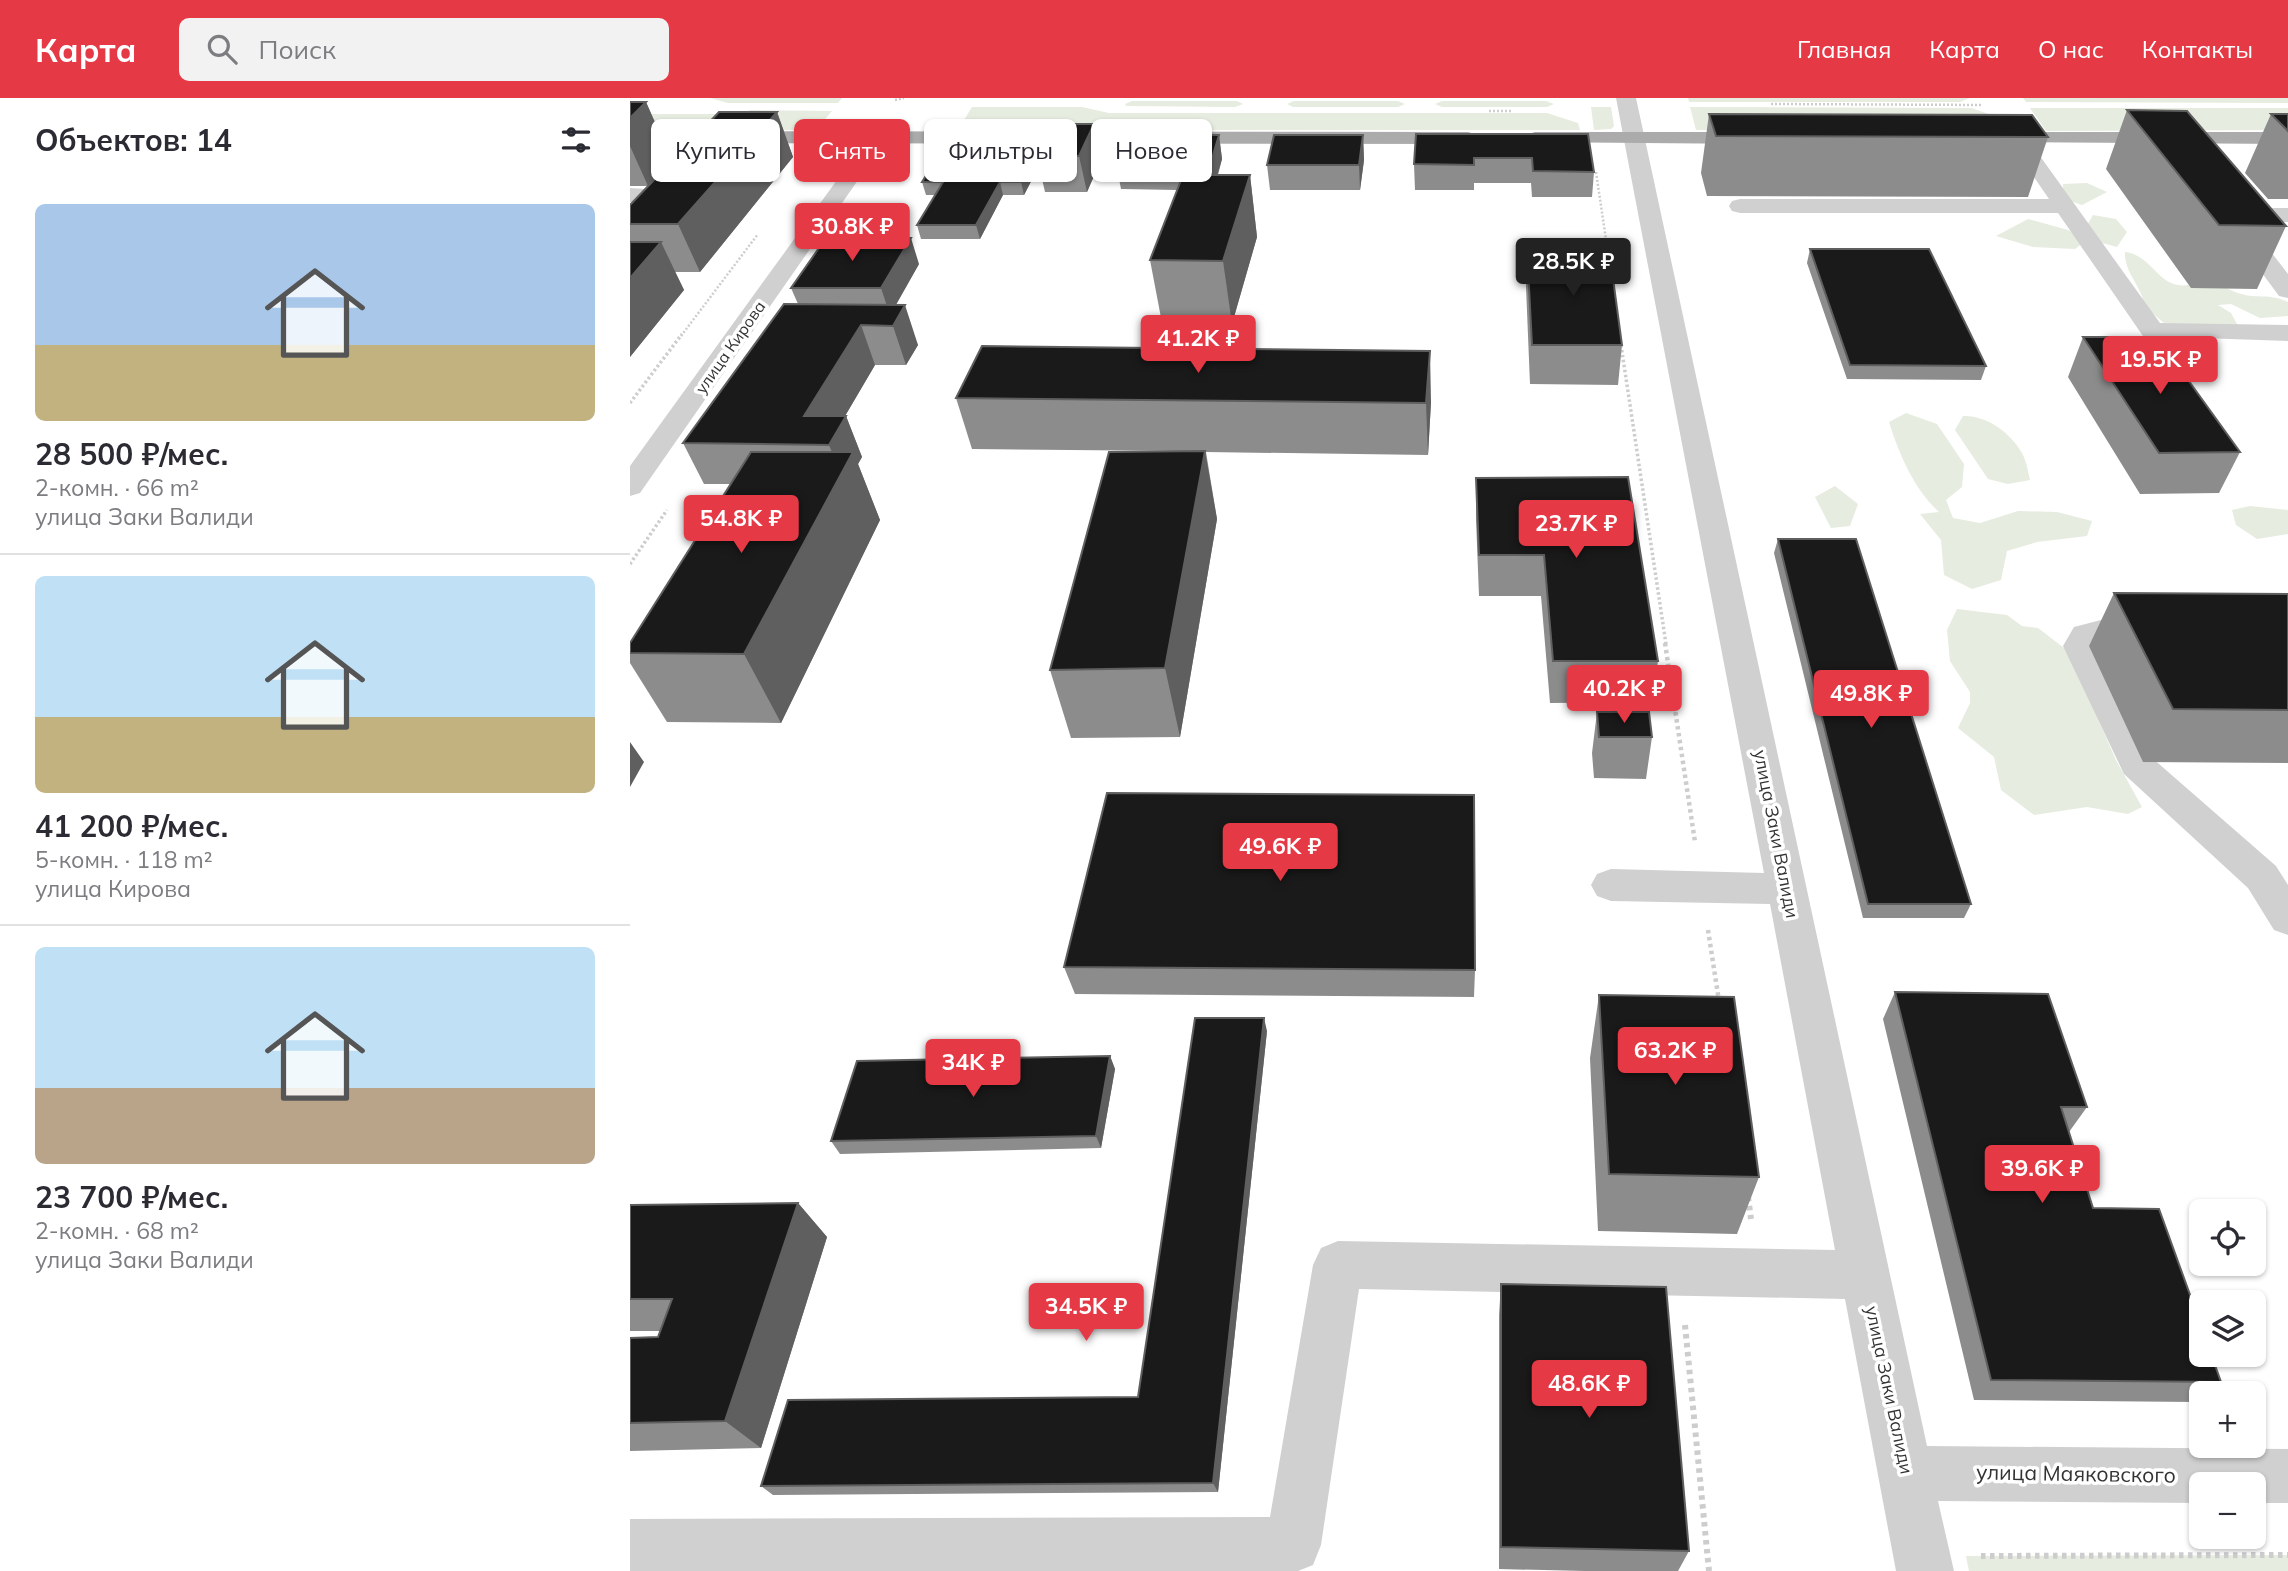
<!DOCTYPE html>
<html lang="ru">
<meta charset="utf-8">
<style>
:root{--surface:#fff;--page:#f2f2f3;--text:#2b2b33;--muted:#7c7c81;--line:#e1e1e2;--accent:#e63946}
body{margin:0;font-family:Mulish,sans-serif;background:var(--page);color:var(--text);height:100vh;display:flex;flex-direction:column;font-size:26px;white-space:nowrap}
*{box-sizing:border-box;margin:0}
p{font-size:23px;color:var(--muted)}
.icon{flex:none;width:38px;height:38px;fill:none;stroke:currentColor;stroke-width:2;stroke-linecap:round;stroke-linejoin:round}
.map{position:relative;flex:1;overflow:hidden}
.sheet{display:flex;flex-direction:column;background:var(--surface);width:630px}
.sheet>*{flex:none}
.hud{position:absolute;left:21px;top:21px;width:665px;height:63px;display:flex;gap:14px}
.controls{position:absolute;left:1559px;top:1101px;display:grid;gap:14px}
.controls a{display:grid;place-items:center;width:77px;height:77px;border-radius:10px;background:var(--surface);box-shadow:0 2px 5px #0004;font-size:35px}
.price{position:absolute;translate:-50% -60px;padding:0 16px;border-radius:7px;background:var(--accent);color:#fff;font-size:23px;line-height:46px;filter:drop-shadow(0 2px 4px #0008)}
.price::after{content:'';position:absolute;left:50%;top:42px;width:21px;height:16px;margin-left:-10px;background:inherit;clip-path:polygon(0 0,100% 0,50% 100%)}
.price.on{background:#222;color:#fff}
ul{padding:0;list-style:none}
li{display:grid;align-content:center;gap:14px;height:371px;padding:0 35px}
li+li{border-top:2px solid var(--line)}
li span{display:grid;place-items:center;height:217px;border-radius:10px;color:#555}
li>.icon{margin-inline-start:auto}
span .icon{width:126px;height:126px;fill:#fffc;stroke-width:1}
li b{font-size:30px}
h2{display:flex;justify-content:space-between;align-items:center;height:84px;padding:0 35px;font-size:30px}
.chip{padding:0 24px;border-radius:10px;background:var(--surface);box-shadow:0 2px 5px #0004;font-size:24px;line-height:63px}
.chip.on{background:var(--accent);color:#fff}
header{display:flex;align-items:center;gap:42px;box-sizing:border-box;height:98px;padding:0 35px;background:var(--accent);color:#fff}
header strong{font-size:33px}
nav{display:flex;gap:38px;margin-inline-start:auto;font-size:24px}
.search{width:490px;height:63px;background:var(--page);display:flex;align-items:center;gap:18px;box-sizing:border-box;padding:0 24px;border-radius:10px;color:var(--muted);font-size:26px}
main{display:flex;flex:1;min-height:0}
.map>svg:first-child{display:block}
</style>
<header>
<strong>Карта</strong>
<div class="search"><svg class="icon" aria-label="search" viewBox="0 0 24 24"><circle cx="10" cy="10" r="6"/><path d="M15 15l6 6"/></svg>Поиск</div>
<nav><a>Главная</a><a>Карта</a><a>О нас</a><a>Контакты</a></nav>
</header>
<main>
<section class="sheet">
<h2>Объектов: 14<svg class="icon" aria-label="filters" viewBox="0 0 24 24"><path d="M4 7h16M4 17h16"/><circle cx="9" cy="7" r="2"/><circle cx="15" cy="17" r="2"/></svg></h2>
<ul>
<li><span style="background:linear-gradient(#a9c7e8 65%,#c2b280 0)"><svg class="icon" aria-label="home" viewBox="0 0 24 24"><path d="M3 11l9-7 9 7M6 9v11h12V9"/></svg></span><div><b>28 500 ₽/мес.</b><p>2-комн. · 66 m²</p><p>улица Заки Валиди</p></div></li>
<li><span style="background:linear-gradient(#bfe0f5 65%,#c2b280 0)"><svg class="icon" aria-label="home" viewBox="0 0 24 24"><path d="M3 11l9-7 9 7M6 9v11h12V9"/></svg></span><div><b>41 200 ₽/мес.</b><p>5-комн. · 118 m²</p><p>улица Кирова</p></div></li>
<li><span style="background:linear-gradient(#bfe0f5 65%,#b9a48a 0)"><svg class="icon" aria-label="home" viewBox="0 0 24 24"><path d="M3 11l9-7 9 7M6 9v11h12V9"/></svg></span><div><b>23 700 ₽/мес.</b><p>2-комн. · 68 m²</p><p>улица Заки Валиди</p></div></li>
</ul>
</section>
<div class="map">
<svg width="1658" height="1473" viewBox="0 0 1658 1473">
<rect width="100%" height="100%" fill="#fff"/>
<path fill="#e6ecdf" d="M 80,0 L 212,0 L 208,5 L 98,5 Z
M 1058,0 L 1340,0 L 1330,4 L 1059,4 Z
M 1393,0 L 1658,0 L 1658,5 L 1396,4 Z
M 502,3 L 607,3 L 613,6 L 605,9 L 496,8 L 495,6 Z
M 664,3 L 768,3 L 775,6 L 768,9 L 663,9 L 657,6 Z
M 812,3 L 916,3 L 924,6 L 917,9 L 812,9 L 805,6 Z
M 342,9 L 452,9 L 479,15 L 917,15 L 948,25 L 950,32 L 328,32 Z
M 961,9 L 981,9 L 984,28 L 981,31 L 964,32 Z
M 1060,9 L 1342,10 L 1404,33 L 1066,32 Z
M 1400,10 L 1658,10 L 1658,32 L 1416,33 Z
M 121,12 L 202,13 L 186,32 L 0,32 L 0,16 L 110,16 Z
M 1457,85 L 1477,94 L 1452,107 L 1434,101 L 1433,86 Z
M 1463,117 L 1486,121 L 1497,134 L 1487,149 L 1472,145 L 1456,129 Z
M 1398,121 L 1438,132 L 1456,143 L 1445,151 L 1403,149 L 1366,138 Z
M 1495,154 C 1520,157 1526,183 1548,187 C 1558,189 1570,183 1580,185 C 1591,186 1601,193 1611,196 C 1628,201 1638,195 1658,204 L 1658,218 L 1630,220 L 1601,206 L 1588,207 L 1601,215 L 1613,237 L 1534,225 L 1515,209 C 1512,188 1494,175 1495,154 Z
M 1276,315 L 1307,326 L 1334,366 L 1332,389 L 1316,402 L 1323,420 L 1350,425 L 1388,413 L 1427,414 L 1462,423 L 1457,438 L 1407,444 L 1377,453 L 1371,482 L 1342,491 L 1314,477 L 1311,442 L 1290,416 L 1309,414 C 1284,391 1269,356 1259,324 Z
M 1333,318 C 1356,317 1380,334 1392,355 C 1396,362 1398,373 1400,382 L 1378,386 L 1358,381 L 1325,332 Z
M 1205,388 L 1228,406 L 1220,428 L 1201,430 L 1185,399 Z
M 1620,408 L 1658,412 L 1658,436 L 1627,441 L 1606,427 L 1602,412 Z
M 1327,511 L 1377,517 L 1392,528 L 1408,530 L 1438,553 L 1486,662 L 1512,709 L 1498,716 L 1457,709 L 1404,717 L 1371,692 L 1364,659 L 1328,630 L 1340,605 L 1340,594 L 1320,563 L 1317,532 Z
M 1658,1457 L 1658,1473 L 1339,1473 L 1336,1458 Z"/>
<g fill="none" stroke-linecap="round" stroke-linejoin="round">
<path stroke="#cdcdcd" stroke-width="2.5" stroke-dasharray="2 2" stroke-linecap="butt" d="M 265,2 L 274,0
M 1141,6 L 1352,7
M 859,13 L 882,13
M 966,74 L 978,155
M 51,238 L 128,136"/>
<path stroke="#cdcdcd" stroke-width="3.5" stroke-dasharray="2.5 2.5" stroke-linecap="butt" d="M 991,247 L 1036,546
M 0,305 L 52,236
M 0,466 L 37,412"/>
<path stroke="#cdcdcd" stroke-width="4.5" stroke-dasharray="3.5 3.5" stroke-linecap="butt" d="M 1035,545 L 1065,744
M 1078,832 L 1089,903"/>
<path stroke="#cdcdcd" stroke-width="6" stroke-dasharray="4.5 4.5" stroke-linecap="butt" d="M 1118,1099 L 1121,1121
M 1055,1227 L 1079,1473
M 1351,1458 L 1658,1457"/>
<path fill="#d0d0d0" fill-rule="evenodd" d="M 986,0 L 1006,0 L 1297,1348 L 1658,1351 L 1658,1405 L 1624,1405 L 1624,1386 L 1572,1386 L 1572,1405 L 1308,1403 L 1324,1473 L 1266,1473 L 1215,1201 L 729,1191 L 691,1447 L 683,1467 L 668,1473 L 0,1473 L 0,1421 L 640,1419 L 683,1167 L 691,1150 L 708,1143 L 1205,1152 L 1140,806 L 981,803 L 967,798 L 961,787 L 967,776 L 981,771 L 1134,775 Z
M 248,33 L 255,35 L 258,39 L 10,395 L 0,398 L 0,368 L 241,35 Z
M 1387,34 L 1394,36 L 1530,225 L 1658,227 L 1658,243 L 1513,238 L 1428,115 L 1110,115 L 1102,113 L 1099,108 L 1102,103 L 1110,101 L 1419,101 L 1377,40 L 1380,36 Z
M 0,90 L 46,93 L 49,98 L 46,103 L 0,104 Z
M 1600,110 L 1658,110 L 1658,124 L 1618,124 L 1658,176 L 1658,200 L 1649,198 L 1599,130 L 1597,123 L 1589,117 L 1592,112 Z
M 1471,522 L 1519,522 L 1531,525 L 1536,533 L 1531,541 L 1519,544 L 1471,544 L 1467,548 L 1521,659 L 1646,768 L 1658,787 L 1658,837 L 1644,832 L 1618,790 L 1494,676 L 1433,548 L 1444,529 Z"/>
<path fill="#ababab" fill-rule="evenodd" d="M 0,33 L 838,34 L 845,36 L 848,40 L 845,44 L 838,46 L 0,45 Z
M 905,34 L 1128,34 L 1135,36 L 1138,40 L 1135,44 L 1128,46 L 898,44 L 895,40 L 898,36 Z
M 1367,34 L 1658,34 L 1658,46 L 1360,44 L 1357,40 L 1360,36 Z"/>
</g>
<path fill="#8c8c8c" d="M 0,4 L 16,4 L 42,63 L 18,88 L 0,88 Z
M 1497,12 L 1656,128 L 1627,191 L 1561,190 L 1476,71 Z
M 147,14 L 163,59 L 70,174 L 45,174 L 54,192 L 0,259 L 0,107 Z
M 1079,16 L 1418,39 L 1398,99 L 1077,98 L 1071,75 Z
M 1641,16 L 1658,16 L 1658,101 L 1638,101 L 1615,75 Z
M 423,26 L 471,62 L 457,94 L 415,94 L 409,68 L 394,97 L 373,97 L 350,141 L 291,141 L 287,127 L 306,97 L 296,97 L 292,84 L 406,58 Z
M 958,36 L 964,74 L 962,99 L 902,99 L 901,85 L 844,85 L 844,92 L 785,92 L 784,66 Z
M 589,37 L 592,61 L 588,77 L 620,77 L 627,139 L 602,226 L 532,225 L 520,162 L 547,92 L 491,91 L 486,66 Z
M 733,37 L 734,62 L 730,92 L 640,92 L 637,67 Z
M 897,151 L 992,247 L 988,287 L 900,286 L 896,189 Z
M 1180,151 L 1356,268 L 1351,282 L 1217,281 L 1177,165 Z
M 289,166 L 266,207 L 288,247 L 276,267 L 245,267 L 215,318 L 216,318 L 232,359 L 228,366 L 250,422 L 151,625 L 37,624 L 0,565 L 0,545 L 100,386 L 74,386 L 53,345 L 168,206 L 161,190 Z
M 1453,239 L 1610,354 L 1589,395 L 1510,396 L 1438,279 Z
M 326,300 L 801,304 L 798,357 L 576,354 L 587,421 L 550,639 L 441,640 L 420,572 L 548,353 L 342,351 Z
M 846,380 L 1028,563 L 1022,604 L 920,605 L 911,498 L 849,498 L 846,421 Z
M 1148,441 L 1341,806 L 1334,820 L 1233,820 L 1144,455 Z
M 1484,495 L 1658,496 L 1658,665 L 1513,664 L 1459,548 Z
M 967,614 L 1022,639 L 1016,681 L 964,680 L 962,655 Z
M 434,869 L 845,872 L 844,899 L 445,896 Z
M 1265,894 L 1457,1009 L 1439,1034 L 1463,1110 L 1591,1284 L 1577,1295 L 1572,1295 L 1572,1299 L 1566,1304 L 1344,1302 L 1253,921 Z
M 969,897 L 1129,1079 L 1107,1136 L 968,1133 L 960,960 Z
M 637,933 L 588,1394 L 143,1397 L 131,1388 L 508,1299 Z
M 480,958 L 485,971 L 471,1050 L 210,1056 L 201,1043 Z
M 168,1105 L 197,1139 L 131,1350 L 0,1353 L 0,1240 L 28,1239 L 30,1233 L 0,1233 L 0,1107 Z
M 871,1186 L 1059,1453 L 1048,1473 L 955,1473 L 869,1471 L 869,1217 Z"/>
<path fill="#5f5f5f" d="M 16,4 L 42,63 L 18,88 L 0,48 L 0,20 Z
M 147,14 L 163,59 L 70,174 L 48,126 Z
M 464,26 L 471,62 L 457,94 L 449,58 Z
M 589,37 L 592,61 L 583,92 L 580,67 Z
M 733,37 L 734,62 L 730,92 L 729,67 Z
M 406,55 L 409,68 L 394,97 L 391,84 Z
M 620,77 L 627,139 L 602,226 L 593,163 Z
M 370,84 L 373,97 L 350,141 L 346,127 Z
M 281,140 L 289,166 L 260,217 L 251,190 Z
M 31,144 L 54,192 L 0,259 L 0,180 Z
M 275,207 L 288,247 L 276,267 L 263,228 Z
M 231,227 L 245,267 L 198,347 L 174,318 Z
M 800,253 L 801,304 L 798,357 L 796,305 Z
M 216,318 L 232,359 L 228,366 L 250,422 L 151,625 L 114,556 L 211,376 L 199,347 Z
M 575,353 L 587,421 L 550,639 L 535,570 Z
M 0,644 L 14,664 L 0,689 Z
M 634,920 L 637,933 L 588,1394 L 583,1385 Z
M 480,958 L 485,971 L 471,1050 L 466,1038 Z
M 168,1105 L 197,1139 L 131,1350 L 95,1323 Z"/>
<path fill="#1a1a1a" stroke="#5f5f5f" stroke-width="2" d="M 0,4 L 16,4 L 0,20 Z
M 1497,12 L 1557,13 L 1656,128 L 1589,127 Z
M 89,14 L 147,14 L 48,126 L 0,126 L 0,107 Z
M 1079,16 L 1402,17 L 1418,39 L 1086,38 Z
M 1641,16 L 1658,16 L 1658,33 Z
M 423,26 L 464,26 L 449,58 L 406,58 Z
M 498,36 L 589,37 L 580,67 L 486,66 Z
M 786,36 L 958,36 L 964,74 L 903,73 L 902,60 L 844,60 L 844,67 L 784,66 Z
M 644,37 L 733,37 L 729,67 L 637,67 Z
M 310,55 L 406,55 L 391,84 L 370,84 L 346,127 L 287,127 L 313,84 L 292,84 Z
M 553,77 L 620,77 L 593,163 L 520,162 Z
M 196,140 L 281,140 L 251,190 L 161,190 Z
M 0,144 L 31,144 L 0,180 Z
M 897,151 L 979,151 L 992,247 L 902,247 Z
M 1180,151 L 1299,151 L 1356,268 L 1220,267 Z
M 154,206 L 275,207 L 263,228 L 231,227 L 174,318 L 216,318 L 199,347 L 53,345 Z
M 1453,239 L 1527,239 L 1610,354 L 1529,355 Z
M 352,248 L 800,253 L 796,305 L 326,300 Z
M 575,353 L 535,570 L 420,572 L 479,354 Z
M 121,354 L 223,354 L 114,556 L 0,555 L 0,545 Z
M 998,379 L 1028,563 L 923,563 L 914,457 L 849,457 L 846,380 Z
M 1148,441 L 1226,441 L 1341,806 L 1238,806 Z
M 1484,495 L 1658,496 L 1658,612 L 1543,611 Z
M 967,614 L 1019,614 L 1022,639 L 969,639 Z
M 477,695 L 844,697 L 845,872 L 434,869 Z
M 1265,894 L 1418,896 L 1457,1009 L 1431,1009 L 1463,1110 L 1529,1111 L 1572,1230 L 1572,1256 L 1581,1256 L 1591,1284 L 1361,1282 Z
M 969,897 L 1104,899 L 1129,1079 L 979,1076 Z
M 565,920 L 634,920 L 583,1385 L 131,1388 L 158,1302 L 508,1299 Z
M 480,958 L 466,1038 L 201,1043 L 227,963 Z
M 168,1105 L 95,1323 L 0,1325 L 0,1240 L 28,1239 L 42,1201 L 0,1201 L 0,1107 Z
M 871,1186 L 1036,1189 L 1059,1453 L 871,1449 Z"/>
<g text-anchor="middle" stroke-width="7" stroke-linejoin="round" paint-order="stroke">
<g font-size="16" fill="#333" stroke="#fff">
<text transform="translate(100 249) rotate(-55)" y="6">улица Кирова</text>
</g>
<g font-size="18" fill="#333" stroke="#fff">
<text transform="translate(1146 736) rotate(79)" y="6">улица Заки Валиди</text>
<text transform="translate(1259 1292) rotate(78)" y="6">улица Заки Валиди</text>
</g>
<g font-size="21" fill="#333" stroke="#fff">
<text transform="translate(1446 1376) rotate(1)" y="7">улица Маяковского</text>
</g>
</g>
</svg>
<div class="controls">
<a><svg class="icon" aria-label="locate" viewBox="0 0 24 24"><circle cx="12" cy="12" r="6"/><path d="M12 2v4M12 18v4M2 12h4M18 12h4"/></svg></a>
<a><svg class="icon" aria-label="layers" viewBox="0 0 24 24"><path d="M12 4l9 5-9 5-9-5zM3 14l9 5 9-5"/></svg></a>
<a>+</a>
<a>−</a>
</div>
<b class="price" style="left:222px;top:165px">30.8K ₽</b>
<b class="price on" style="left:943px;top:200px">28.5K ₽</b>
<b class="price" style="left:568px;top:277px">41.2K ₽</b>
<b class="price" style="left:1530px;top:298px">19.5K ₽</b>
<b class="price" style="left:111px;top:457px">54.8K ₽</b>
<b class="price" style="left:946px;top:462px">23.7K ₽</b>
<b class="price" style="left:994px;top:627px">40.2K ₽</b>
<b class="price" style="left:1241px;top:632px">49.8K ₽</b>
<b class="price" style="left:650px;top:785px">49.6K ₽</b>
<b class="price" style="left:1045px;top:989px">63.2K ₽</b>
<b class="price" style="left:343px;top:1001px">34K ₽</b>
<b class="price" style="left:1412px;top:1107px">39.6K ₽</b>
<b class="price" style="left:456px;top:1245px">34.5K ₽</b>
<b class="price" style="left:959px;top:1322px">48.6K ₽</b>
<div class="hud">
<a class="chip">Купить</a>
<a class="chip on">Снять</a>
<a class="chip">Фильтры</a>
<a class="chip">Новое</a>
</div>
</div>
</main>
